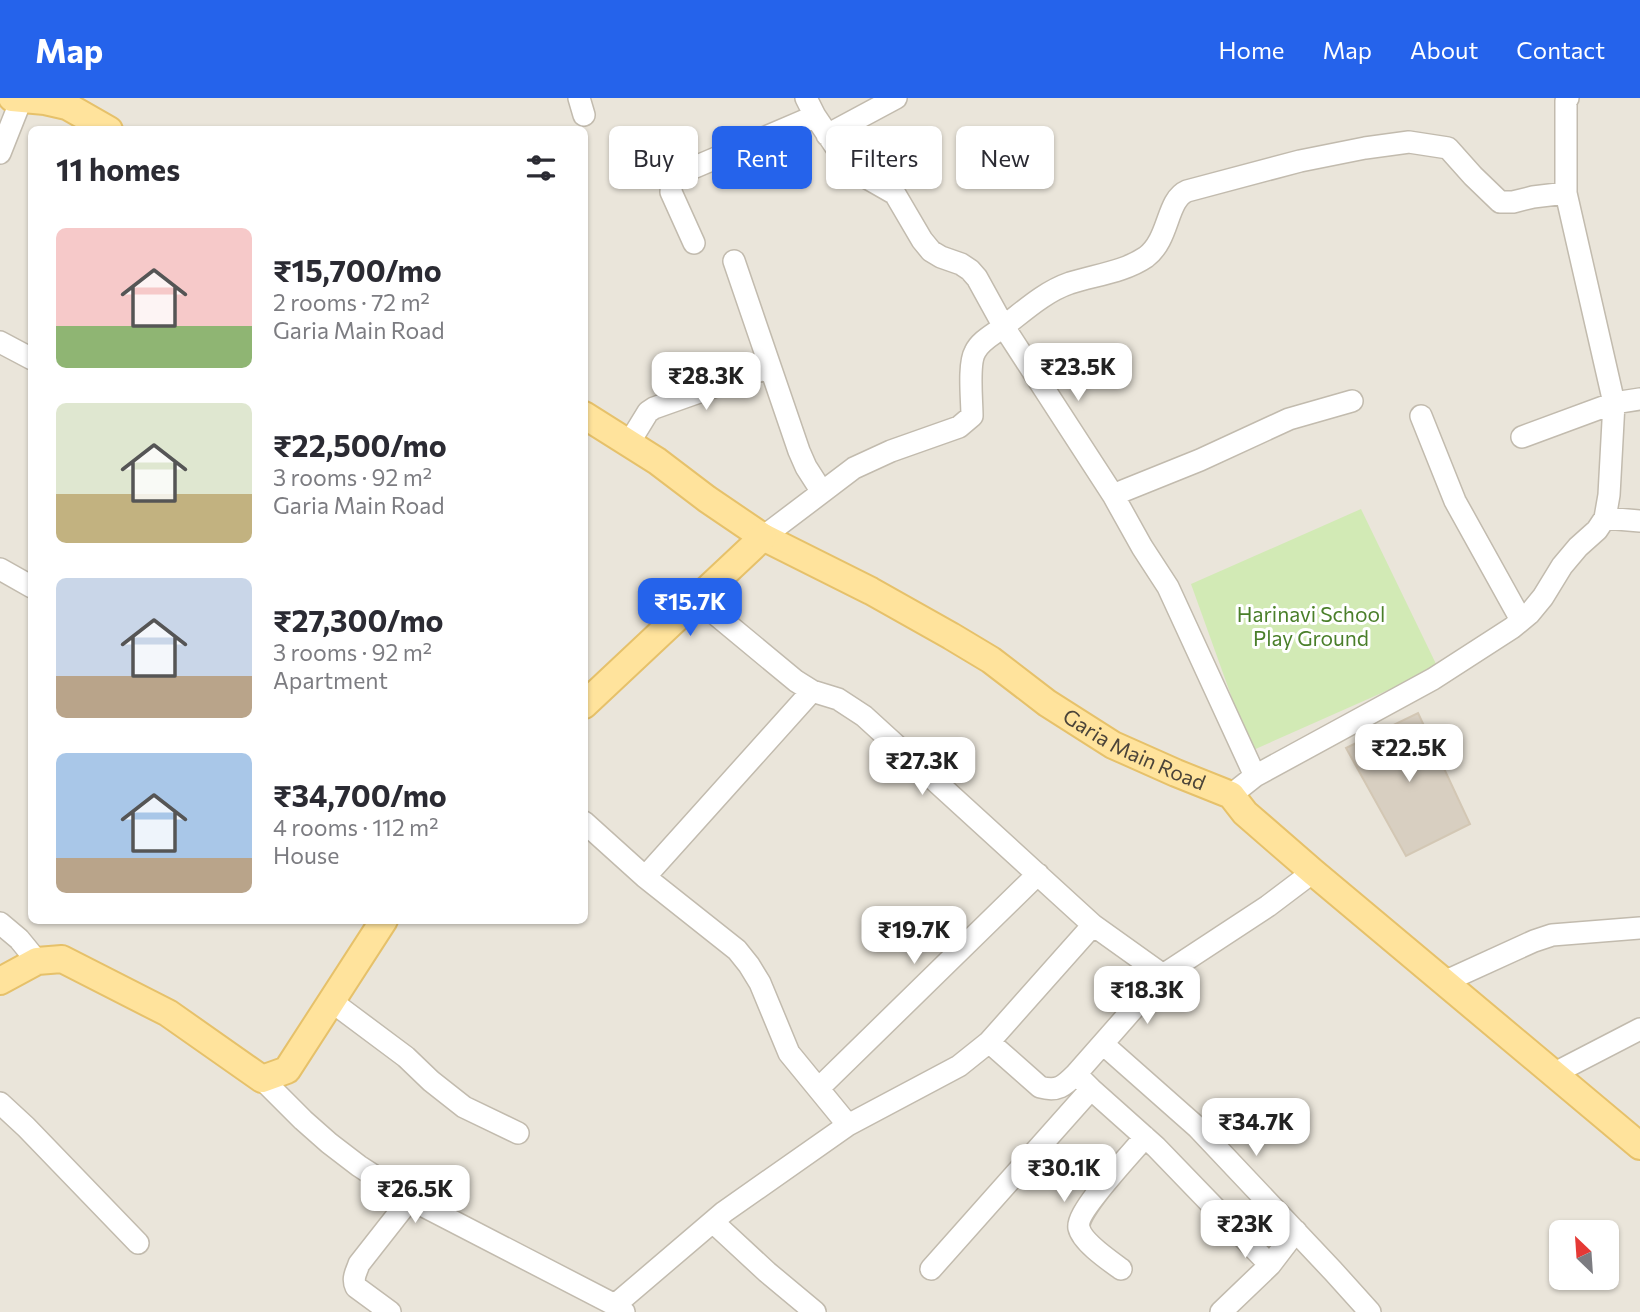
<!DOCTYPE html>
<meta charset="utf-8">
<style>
:root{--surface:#fff;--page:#f7f7f7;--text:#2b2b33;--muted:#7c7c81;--accent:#2563eb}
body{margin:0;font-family:Commissioner,sans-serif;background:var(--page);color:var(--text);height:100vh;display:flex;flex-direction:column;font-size:26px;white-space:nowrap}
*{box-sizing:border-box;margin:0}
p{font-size:23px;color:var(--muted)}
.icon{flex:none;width:38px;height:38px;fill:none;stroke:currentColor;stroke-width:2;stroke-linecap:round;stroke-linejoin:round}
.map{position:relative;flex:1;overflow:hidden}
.side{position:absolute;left:28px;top:28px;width:560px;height:798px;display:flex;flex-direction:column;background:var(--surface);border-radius:10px;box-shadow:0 2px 5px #0004}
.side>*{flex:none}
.banner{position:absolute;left:609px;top:28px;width:665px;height:63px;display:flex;gap:14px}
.needle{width:46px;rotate:335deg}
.buttons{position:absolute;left:1549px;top:1122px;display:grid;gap:14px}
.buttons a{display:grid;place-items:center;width:70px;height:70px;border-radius:10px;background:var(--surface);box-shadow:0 2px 5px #0004;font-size:35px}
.price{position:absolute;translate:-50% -60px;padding:0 16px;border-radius:14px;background:#fff;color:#222;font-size:23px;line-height:46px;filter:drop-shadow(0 2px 4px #0008)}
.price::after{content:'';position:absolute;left:50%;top:42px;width:21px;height:16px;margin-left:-10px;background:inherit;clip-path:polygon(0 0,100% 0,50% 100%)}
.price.active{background:var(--accent);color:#fff}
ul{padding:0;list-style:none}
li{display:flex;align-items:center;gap:21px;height:175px;padding:0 28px}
li span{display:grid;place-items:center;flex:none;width:196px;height:140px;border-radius:10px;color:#555}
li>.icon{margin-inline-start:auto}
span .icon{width:84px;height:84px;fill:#fffc;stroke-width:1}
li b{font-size:30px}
h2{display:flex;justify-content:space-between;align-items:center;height:84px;padding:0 28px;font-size:30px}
.pill{padding:0 24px;border-radius:10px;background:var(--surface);box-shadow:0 2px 5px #0004;font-size:24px;line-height:63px}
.pill.active{background:var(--accent);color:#fff}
header{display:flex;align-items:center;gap:42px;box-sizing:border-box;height:98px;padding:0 35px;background:var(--accent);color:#fff}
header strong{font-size:33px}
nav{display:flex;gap:38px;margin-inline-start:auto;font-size:24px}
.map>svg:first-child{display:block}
</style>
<header>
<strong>Map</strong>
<nav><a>Home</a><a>Map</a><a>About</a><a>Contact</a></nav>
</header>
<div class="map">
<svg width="1640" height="1214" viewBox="0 0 1640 1214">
<rect width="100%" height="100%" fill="#f6f3ec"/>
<path fill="#eae5da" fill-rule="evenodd" d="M 0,0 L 1640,0 L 1640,1214 L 0,1214 ZM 32,32 L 584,32 L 584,822 L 32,822 ZM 1561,1134 L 1606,1134 L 1606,1180 L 1561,1180 Z"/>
<path fill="#d2eab5" d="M 1361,411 L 1438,570 L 1251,653 L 1191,486 Z"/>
<path fill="#d8cfc1" stroke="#d3c7b4" stroke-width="2" d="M 1418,615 L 1470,726 L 1406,758 L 1346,650 Z"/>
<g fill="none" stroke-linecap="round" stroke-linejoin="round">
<g stroke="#c2bbae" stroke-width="24">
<path id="minor" d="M 579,0 L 584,17
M 806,0 L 815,18 L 840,55 L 853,72 L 895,96 L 922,142 L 931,153 L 941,159 L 961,166 L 970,172 L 977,180 L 1004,229 L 1113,397 L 1142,449 L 1168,489 L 1255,678
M 827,37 L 896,0
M 0,55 L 21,2
M 694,145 L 671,94 C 671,80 676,78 688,72 L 815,18
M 734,163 L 799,353 L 806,369 L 822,394
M 0,244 L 32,261
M 1421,318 L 1455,403 L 1521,522
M 1522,339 L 1614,305 L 1640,301
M 629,345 L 648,314 L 654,310 L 770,269
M 1113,397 L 1200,362 L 1289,321 L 1352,303
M 1605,420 L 1640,423
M 763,439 L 854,370 L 891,353 L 959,329 L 972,318 C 972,303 968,266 975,254 C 980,243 994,236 1003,229 C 1024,213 1044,194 1070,185 C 1095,177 1124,174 1146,159 C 1170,141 1166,102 1187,93 L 1300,63 L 1365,50 L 1409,44 L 1448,50 L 1473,78 L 1500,104 L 1513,104 L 1533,99 L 1566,95
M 0,471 L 32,489
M 697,501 L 796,583 L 812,593 L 838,601 L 864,618 L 1093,827 L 1163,877
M 1231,697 L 1255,678 L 1433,581 L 1512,530 L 1529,516 L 1543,499 L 1562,468 L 1578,449 L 1597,432 L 1605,420 L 1609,397 L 1614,305 L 1566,95 L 1566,3 L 1568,0
M 584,724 L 645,779 L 737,852 L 749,867 L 760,885 L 789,955 L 848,1027
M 645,779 L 812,593
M 0,825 L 19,841 L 37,863
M 1444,884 L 1534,843 L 1552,837 L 1640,830
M 331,903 L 406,959 L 431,983 L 464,1009 L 518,1035
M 989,944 L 1040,989 C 1058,994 1064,988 1076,976 L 1163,877 L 1268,808 L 1313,774
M 1103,946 L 1198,1030 L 1333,1173 L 1370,1214
M 1076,976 L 1091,991 L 1156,1049 L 1270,1167
M 1553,976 L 1640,931
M 262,981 L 303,1022 L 329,1045 L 359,1068 L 410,1101 L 615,1207 L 624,1214
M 819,990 L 1038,776
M 0,1005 L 26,1029 L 138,1145
M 713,1124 L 767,1174 L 815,1214
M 931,1171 L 1091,991
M 1121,1171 C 1110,1163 1082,1144 1079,1130 C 1075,1114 1133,1054 1145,1039
M 615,1207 L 724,1114 L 848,1027 L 959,968 L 989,944 L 1093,827
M 390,1214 L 356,1189 C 352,1180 356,1175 359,1166 L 410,1101
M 1221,1214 L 1270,1167 L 1296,1133"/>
</g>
<g stroke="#e6c16a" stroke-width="30">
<g id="major">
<path d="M 12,0 L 45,3 L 67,8 L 109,32"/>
<path id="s1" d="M 584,317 L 657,363 L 707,401 L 763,439 L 871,493 L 951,538 L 991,562 L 1047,605 L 1113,647 L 1176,675 L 1231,697 L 1245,715 L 1313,774 L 1640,1048"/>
<path d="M 584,607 L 763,439"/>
<path d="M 0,883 L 37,863 L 62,861 L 168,915 L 262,981 L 287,972 L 384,822"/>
</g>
</g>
<use href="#minor" stroke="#fff" stroke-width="21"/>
<use href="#major" stroke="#ffe39c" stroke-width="26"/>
</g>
<g text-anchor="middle" stroke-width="6" stroke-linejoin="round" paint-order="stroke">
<g font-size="21" fill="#4a7f2a" stroke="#fff">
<text x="1311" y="524">Harinavi School<tspan x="1311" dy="24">Play Ground</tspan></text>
</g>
<g font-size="21" fill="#4b4439" stroke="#fff">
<text dy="7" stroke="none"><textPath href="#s1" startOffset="646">Garia Main Road</textPath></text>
</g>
</g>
</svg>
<div class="buttons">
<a><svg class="needle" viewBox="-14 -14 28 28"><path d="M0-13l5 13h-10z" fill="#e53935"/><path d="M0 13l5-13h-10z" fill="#7c7c81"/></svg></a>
</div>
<b class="price" style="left:1078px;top:305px">₹23.5K</b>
<b class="price" style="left:706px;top:314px">₹28.3K</b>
<b class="price active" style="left:690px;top:540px">₹15.7K</b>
<b class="price" style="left:1409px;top:686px">₹22.5K</b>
<b class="price" style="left:922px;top:699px">₹27.3K</b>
<b class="price" style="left:914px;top:868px">₹19.7K</b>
<b class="price" style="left:1147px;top:928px">₹18.3K</b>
<b class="price" style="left:1256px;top:1060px">₹34.7K</b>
<b class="price" style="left:1064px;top:1106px">₹30.1K</b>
<b class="price" style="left:415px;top:1127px">₹26.5K</b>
<b class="price" style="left:1245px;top:1162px">₹23K</b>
<div class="banner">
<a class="pill">Buy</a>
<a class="pill active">Rent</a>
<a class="pill">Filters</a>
<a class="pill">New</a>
</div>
<section class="side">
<h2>11 homes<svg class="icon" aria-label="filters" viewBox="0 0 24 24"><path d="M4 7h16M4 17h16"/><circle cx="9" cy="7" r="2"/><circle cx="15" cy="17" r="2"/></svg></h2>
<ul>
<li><span style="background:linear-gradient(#f6c9c9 70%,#8fb573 0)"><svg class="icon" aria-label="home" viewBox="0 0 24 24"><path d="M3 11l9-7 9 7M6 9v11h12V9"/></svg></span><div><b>₹15,700/mo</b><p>2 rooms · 72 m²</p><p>Garia Main Road</p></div></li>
<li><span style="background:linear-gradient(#dfe7d0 65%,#c2b280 0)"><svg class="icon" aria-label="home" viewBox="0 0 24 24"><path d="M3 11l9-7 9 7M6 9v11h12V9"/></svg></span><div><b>₹22,500/mo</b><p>3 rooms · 92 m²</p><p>Garia Main Road</p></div></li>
<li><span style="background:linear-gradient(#c9d6e8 70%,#b9a48a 0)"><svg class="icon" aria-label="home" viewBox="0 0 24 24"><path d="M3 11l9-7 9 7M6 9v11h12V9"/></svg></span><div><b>₹27,300/mo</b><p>3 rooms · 92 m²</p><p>Apartment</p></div></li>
<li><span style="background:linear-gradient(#a9c7e8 75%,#b9a48a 0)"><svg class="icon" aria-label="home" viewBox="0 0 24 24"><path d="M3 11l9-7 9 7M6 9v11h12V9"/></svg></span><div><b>₹34,700/mo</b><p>4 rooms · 112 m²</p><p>House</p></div></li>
</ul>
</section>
</div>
